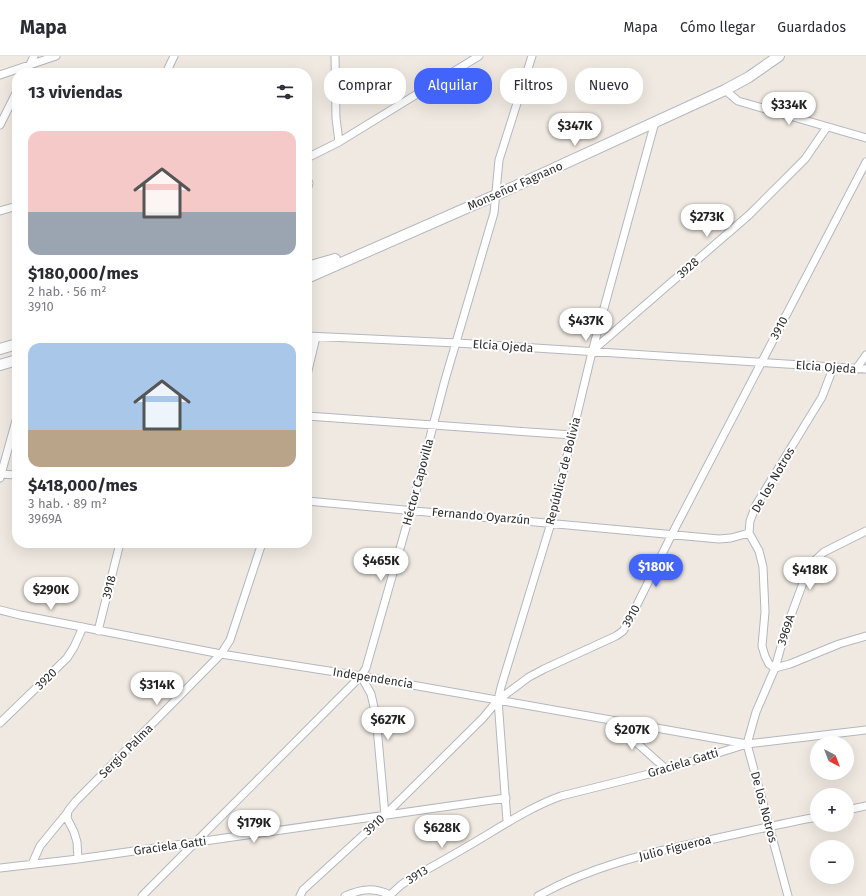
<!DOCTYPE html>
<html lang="es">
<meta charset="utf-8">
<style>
:root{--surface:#fff;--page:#f7f7f7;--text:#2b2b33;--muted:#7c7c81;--line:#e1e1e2;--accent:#4264fb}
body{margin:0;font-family:"Fira Sans",sans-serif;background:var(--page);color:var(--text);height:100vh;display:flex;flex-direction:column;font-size:15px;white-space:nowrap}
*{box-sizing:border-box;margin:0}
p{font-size:13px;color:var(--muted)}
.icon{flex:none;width:22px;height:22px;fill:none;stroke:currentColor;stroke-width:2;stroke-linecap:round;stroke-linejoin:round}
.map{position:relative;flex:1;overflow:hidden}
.side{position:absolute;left:12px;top:12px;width:300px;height:480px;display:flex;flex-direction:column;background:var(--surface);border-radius:16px;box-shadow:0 4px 16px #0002}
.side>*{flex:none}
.top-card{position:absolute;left:324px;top:12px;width:380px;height:36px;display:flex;gap:8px}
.needle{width:26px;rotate:138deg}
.tools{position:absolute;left:810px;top:680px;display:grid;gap:8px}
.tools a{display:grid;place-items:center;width:44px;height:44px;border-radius:50%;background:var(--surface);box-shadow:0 4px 16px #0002;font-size:20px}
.price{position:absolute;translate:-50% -34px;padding:0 9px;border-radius:14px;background:#fff;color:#222;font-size:13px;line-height:26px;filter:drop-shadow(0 1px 2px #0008)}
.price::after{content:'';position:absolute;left:50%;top:24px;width:12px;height:9px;margin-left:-6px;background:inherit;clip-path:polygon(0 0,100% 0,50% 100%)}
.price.current{background:var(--accent);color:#fff}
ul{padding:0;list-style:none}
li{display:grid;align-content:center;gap:8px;height:212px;padding:0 16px}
li span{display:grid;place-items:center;height:124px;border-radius:12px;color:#555}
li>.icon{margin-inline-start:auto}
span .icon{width:72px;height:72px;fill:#fffc;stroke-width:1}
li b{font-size:17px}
h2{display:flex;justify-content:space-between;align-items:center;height:48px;padding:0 16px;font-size:17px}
.chip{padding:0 14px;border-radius:16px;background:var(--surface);box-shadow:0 4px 16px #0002;font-size:14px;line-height:36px}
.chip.current{background:var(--accent);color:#fff}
header{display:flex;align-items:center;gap:24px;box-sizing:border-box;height:56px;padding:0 20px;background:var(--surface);border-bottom:1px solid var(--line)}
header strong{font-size:19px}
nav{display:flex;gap:22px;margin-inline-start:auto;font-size:14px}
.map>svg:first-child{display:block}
</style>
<header>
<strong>Mapa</strong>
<nav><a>Mapa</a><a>Cómo llegar</a><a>Guardados</a></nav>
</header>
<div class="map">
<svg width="866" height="840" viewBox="0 0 866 840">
<rect width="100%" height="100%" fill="#efe9e1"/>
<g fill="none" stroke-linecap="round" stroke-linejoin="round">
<g stroke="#b4b7c1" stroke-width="9">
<path id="street" d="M 335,0 L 336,62 L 339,86
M 26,17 L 34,0
M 166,17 L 174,0
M 0,19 L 56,0
M 725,34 L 738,45 L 866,82
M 0,69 L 17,35
M 307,102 L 339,86 L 479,0
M 307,123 L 309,127 L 307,134
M 0,155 L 17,150
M 307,280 L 457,287 L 866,313
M 592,295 L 749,159 L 805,103 L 827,71
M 856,313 L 866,299
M 307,319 L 316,281
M 307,360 L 572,379
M 0,418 L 17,419
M 0,422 L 17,361
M 307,445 L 719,483 L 731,482 L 749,477
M 866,475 L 824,496 L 813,506 L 807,516 L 786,573 L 775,612 L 790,608 L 839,588 L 866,580
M 0,554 L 20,559 L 221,598 L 361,620 L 747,688
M 98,575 L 120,487
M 361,620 L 371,638 L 376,660 L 385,759
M 611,664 L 666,713
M 0,667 L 67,602 L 74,591 L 83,571
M 847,754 L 866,750
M 507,765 L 498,644 L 501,631 L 551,467 L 592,296 L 655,66
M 78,803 L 77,786 L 74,776 L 67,762 L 68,755 L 76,745 L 221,598 L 230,584 L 262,487
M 32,808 L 40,790 L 67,757
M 0,812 L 78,803 L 506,742
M 390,839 L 401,829 L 410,823 C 437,808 464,793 490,777 C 513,763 536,749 561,740 L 657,716 L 747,688 L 866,674
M 142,840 L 351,630 L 361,620 L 366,612 L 411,454 L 445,324 L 494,157 L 499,104 L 532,0
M 300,840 L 303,834 L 385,759 L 483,662 L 498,644 L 529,621 L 544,613 L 616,580 L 623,575 L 628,567 L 672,478 L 866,106
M 345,840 C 361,833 374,831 390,839
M 538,840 C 589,811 648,797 704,785 C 742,777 779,768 817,761
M 788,840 L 747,688 L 756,656 L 775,612 L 769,608 L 765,600 L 762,590 L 765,556 L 763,511 L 759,495 L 749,477 L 750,465 L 756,449 L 822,341 L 833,312"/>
</g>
<g stroke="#b4b7c1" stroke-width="12">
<path id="secondary" d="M 307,211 L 335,203
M 307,222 L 496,139 L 725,34 L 749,21 L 779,0
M 0,293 L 17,288
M 0,309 L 17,304"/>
</g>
<use href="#street" stroke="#fff" stroke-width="7"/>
<use href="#secondary" stroke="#fff" stroke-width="10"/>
</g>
<g text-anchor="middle" stroke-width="4" stroke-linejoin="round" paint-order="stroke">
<g font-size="12" fill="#2e2e2e" stroke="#fff">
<text transform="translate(515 130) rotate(-24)" y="4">Monseñor Fagnano</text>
<text transform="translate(688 212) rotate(-41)" y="4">3928</text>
<text transform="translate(779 272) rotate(-62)" y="4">3910</text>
<text transform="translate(503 290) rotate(4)" y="4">Elcia Ojeda</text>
<text transform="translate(826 311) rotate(4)" y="4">Elcia Ojeda</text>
<text transform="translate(563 415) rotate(-76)" y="4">República de Bolivia</text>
<text transform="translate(773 424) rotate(-60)" y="4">De los Notros</text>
<text transform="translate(418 426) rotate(-75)" y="4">Héctor Capovilla</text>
<text transform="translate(481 460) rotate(5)" y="4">Fernando Oyarzún</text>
<text transform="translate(109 531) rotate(-76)" y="4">3918</text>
<text transform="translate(631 560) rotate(-61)" y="4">3910</text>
<text transform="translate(786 574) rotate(-72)" y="4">3969A</text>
<text transform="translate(373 622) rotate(9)" y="4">Independencia</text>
<text transform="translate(46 623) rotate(-44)" y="4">3920</text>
<text transform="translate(126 695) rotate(-45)" y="4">Sergio Palma</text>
<text transform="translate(683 707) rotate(-17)" y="4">Graciela Gatti</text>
<text transform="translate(764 751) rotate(75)" y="4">De los Notros</text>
<text transform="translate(374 769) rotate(-43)" y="4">3910</text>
<text transform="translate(170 790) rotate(-8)" y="4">Graciela Gatti</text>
<text transform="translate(675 792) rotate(-14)" y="4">Julio Figueroa</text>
<text transform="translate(417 819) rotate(-31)" y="4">3913</text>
</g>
</g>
</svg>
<div class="tools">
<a><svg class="needle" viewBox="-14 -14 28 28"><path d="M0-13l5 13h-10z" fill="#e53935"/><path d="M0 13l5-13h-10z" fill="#7c7c81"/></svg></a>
<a>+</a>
<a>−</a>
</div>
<b class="price" style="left:789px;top:70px">$334K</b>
<b class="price" style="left:575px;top:91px">$347K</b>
<b class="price" style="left:707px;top:182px">$273K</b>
<b class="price" style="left:586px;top:286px">$437K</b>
<b class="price" style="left:381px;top:526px">$465K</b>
<b class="price current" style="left:656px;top:532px">$180K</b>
<b class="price" style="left:810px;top:535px">$418K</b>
<b class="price" style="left:51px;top:555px">$290K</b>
<b class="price" style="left:157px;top:650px">$314K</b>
<b class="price" style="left:388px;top:685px">$627K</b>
<b class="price" style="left:632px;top:695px">$207K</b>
<b class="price" style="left:254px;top:788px">$179K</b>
<b class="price" style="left:442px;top:793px">$628K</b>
<div class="top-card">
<a class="chip">Comprar</a>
<a class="chip current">Alquilar</a>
<a class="chip">Filtros</a>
<a class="chip">Nuevo</a>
</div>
<section class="side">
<h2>13 viviendas<svg class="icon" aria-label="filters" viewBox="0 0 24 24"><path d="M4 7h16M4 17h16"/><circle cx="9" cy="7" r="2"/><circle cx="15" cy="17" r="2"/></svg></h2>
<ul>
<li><span style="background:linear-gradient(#f6c9c9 65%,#9aa5b1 0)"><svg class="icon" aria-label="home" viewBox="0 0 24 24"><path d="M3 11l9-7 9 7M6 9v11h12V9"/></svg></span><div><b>$180,000/mes</b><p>2 hab. · 56 m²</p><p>3910</p></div></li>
<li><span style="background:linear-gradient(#a9c7e8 70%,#b9a48a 0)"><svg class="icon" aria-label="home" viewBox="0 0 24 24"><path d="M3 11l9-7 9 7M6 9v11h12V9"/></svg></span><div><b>$418,000/mes</b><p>3 hab. · 89 m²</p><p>3969A</p></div></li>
</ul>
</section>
</div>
